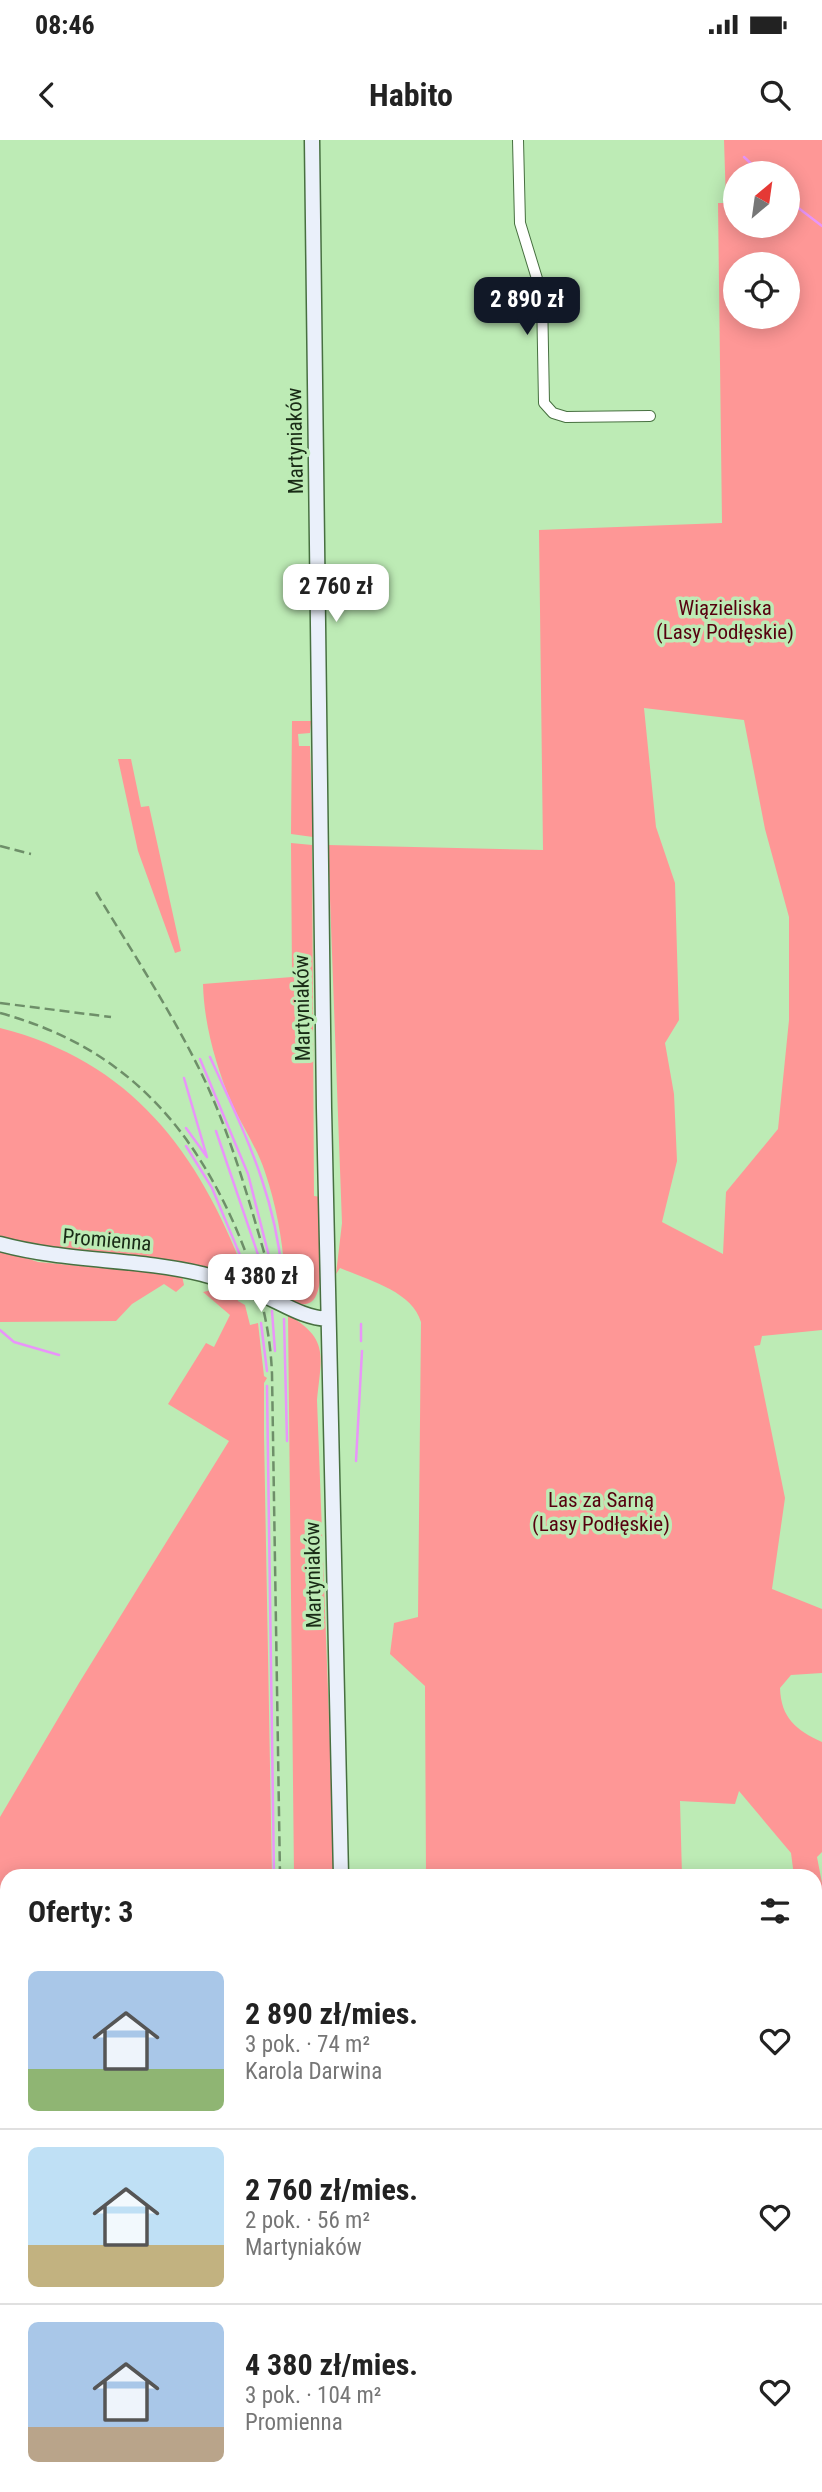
<!DOCTYPE html>
<html lang="pl">
<meta charset="utf-8">
<style>
:root{--surface:#fff;--page:#f2f2f2;--text:#222;--muted:#767676;--line:#e0e0e0;--accent:#111827}
body{margin:0;font-family:"Roboto Condensed",sans-serif;background:var(--page);color:var(--text);height:100vh;display:flex;flex-direction:column;font-size:26px;white-space:nowrap}
*{box-sizing:border-box;margin:0}
p{font-size:23px;color:var(--muted)}
.icon{flex:none;width:38px;height:38px;fill:none;stroke:currentColor;stroke-width:2;stroke-linecap:round;stroke-linejoin:round}
.map{position:relative;flex:1;overflow:hidden}
.side{position:absolute;left:0px;top:1729px;width:822px;height:623px;display:flex;flex-direction:column;background:var(--surface);border-radius:21px 21px 0 0;box-shadow:0 4px 18px #0003}
.side>*{flex:none}
.needle{width:46px;rotate:29deg}
.buttons{position:absolute;left:723px;top:21px;display:grid;gap:14px}
.buttons a{display:grid;place-items:center;width:77px;height:77px;border-radius:50%;background:var(--surface);box-shadow:0 4px 18px #0003;font-size:35px}
.price{position:absolute;translate:-50% -60px;padding:0 16px;border-radius:14px;background:#fff;color:#222;font-size:23px;line-height:46px;filter:drop-shadow(0 2px 4px #0008)}
.price::after{content:'';position:absolute;left:50%;top:42px;width:21px;height:16px;margin-left:-10px;background:inherit;clip-path:polygon(0 0,100% 0,50% 100%)}
.price.active{background:var(--accent);color:#fff}
ul{padding:0;list-style:none}
li{display:flex;align-items:center;gap:21px;height:175px;padding:0 28px}
li+li{border-top:2px solid var(--line)}
li span{display:grid;place-items:center;flex:none;width:196px;height:140px;border-radius:10px;color:#555}
li>.icon{margin-inline-start:auto}
span .icon{width:84px;height:84px;fill:#fffc;stroke-width:1}
li b{font-size:30px}
h2{display:flex;justify-content:space-between;align-items:center;height:84px;padding:0 28px;font-size:30px}
.status{display:flex;justify-content:space-between;align-items:center;height:49px;padding:0 35px;background:var(--surface);direction:ltr}
.status svg{height:19px;fill:currentColor}
header{display:flex;justify-content:space-between;align-items:center;height:91px;padding:0 28px;background:var(--surface);font-size:32px;font-weight:700}
.map>svg:first-child{display:block}
</style>
<div class="status"><b>08:46</b><svg viewBox="0 0 49 12"><path d="M0 12V9h3v3zM5 12V6h3v6zM10 12V3h3v9zM15 12V0h3v12zM26 1h20v11H26zM47 4h2v5h-2z"/></svg></div>
<header><svg class="icon" aria-label="back" viewBox="0 0 24 24"><path d="M15 5l-7 7 7 7"/></svg>Habito<svg class="icon" aria-label="search" viewBox="0 0 24 24"><circle cx="10" cy="10" r="6"/><path d="M15 15l6 6"/></svg></header>
<div class="map">
<svg width="822" height="2352" viewBox="0 0 822 2352">
<rect width="100%" height="100%" fill="#bdebb5"/>
<path fill="#fe9796" fill-rule="evenodd" d="M 724,0 L 822,0 L 822,1190 L 762,1196 L 760,1205 L 754,1206 L 785,1358 L 772,1449 L 822,1469 L 822,1533 L 791,1535 L 780,1548 C 781,1578 796,1590 822,1602 L 822,1712 L 817,1717 L 822,1743 L 822,1953 L 816,1952 L 816,1736 L 794,1736 L 791,1713 L 739,1651 L 735,1664 L 680,1661 L 682,1736 L 426,1736 L 425,1546 L 390,1514 L 394,1483 L 418,1477 L 421,1182 C 412,1151 368,1140 340,1128 L 336,1134 L 342,1083 L 328,705 L 543,710 L 539,390 L 722,383 L 718,63 L 726,63 ZM 788,33 L 788,86 L 735,86 L 735,33 ZM 788,124 L 788,177 L 735,177 L 735,124 ZM 644,568 L 744,580 L 765,689 L 789,777 L 789,880 L 778,989 L 726,1052 L 723,1114 L 662,1082 L 677,1021 L 674,954 L 665,903 L 679,880 L 675,743 L 656,687 Z
M 292,581 L 311,581 L 310,593 L 298,594 L 299,606 L 310,606 L 313,697 L 291,694 Z
M 118,619 L 131,619 L 141,667 L 149,666 L 181,811 L 175,813 L 138,711 Z
M 291,703 L 312,705 L 314,1056 L 321,1057 C 321,1078 327,1153 311,1162 C 303,1167 294,1163 286,1159 C 285,1116 279,1073 265,1032 C 257,1008 243,987 232,964 C 216,926 204,885 203,844 L 292,837 Z
M 0,888 C 135,922 202,1017 248,1142 L 201,1127 L 71,1113 L 0,1098 Z
M 0,1109 L 38,1122 L 179,1135 L 182,1136 L 184,1145 L 176,1152 L 164,1144 L 132,1164 L 116,1181 L 0,1182 Z
M 212,1150 L 235,1153 L 238,1161 L 245,1165 L 250,1185 L 258,1183 L 264,1236 L 267,1238 L 264,1243 L 264,1295 L 272,1736 L 7,1736 L 7,2302 L 0,2295 L 0,1677 L 79,1543 L 229,1301 L 168,1264 L 206,1203 L 214,1207 L 230,1175 L 203,1152 Z
M 288,1175 C 330,1199 321,1217 317,1260 L 335,1736 L 294,1736 Z
M 816,1993 L 822,1996 L 822,2102 L 816,2100 Z
M 50,2345 L 278,2345 L 276,2352 L 57,2352 Z
M 292,2345 L 779,2345 L 778,2352 L 291,2352 Z"/>
<g fill="none" stroke-linecap="round" stroke-linejoin="round">
<path stroke="#e995f9" stroke-width="2.5" d="M 744,17 L 761,33
M 788,60 L 822,86
M 210,917 C 248,1000 279,1062 284,1155
M 200,919 L 248,1034 L 273,1132
M 184,938 L 207,1017 L 186,988
M 216,991 L 268,1144
M 186,1006 L 212,1048 L 250,1139
M 272,1171 L 275,1211
M 284,1179 L 287,1301
M 261,1183 L 267,1231
M 361,1184 L 361,1201
M 0,1190 L 14,1202 L 59,1215
M 267,1246 L 274,1736
M 356,1321 L 362,1211
M 0,2000 L 7,2001
M 482,2345 L 488,2352
M 288,2352 L 289,2345"/>
<g stroke="#477040" stroke-width="12">
<path id="street" d="M 518,0 L 520,83 L 542,155 L 544,263 L 553,273 L 566,277 L 650,276"/>
</g>
<g stroke="#477040" stroke-width="17">
<path id="secondary" d="M 312,0 L 324,968 L 341,1736
M 0,1104 C 66,1122 135,1118 202,1134 C 221,1139 240,1145 258,1153 C 281,1162 302,1178 328,1179
M 816,1984 L 822,1987
M 472,2345 L 478,2352"/>
</g>
<use href="#street" stroke="#fff" stroke-width="10"/>
<use href="#secondary" stroke="#eaf0fa" stroke-width="14"/>
<path stroke="#6e8f69" stroke-width="2.5" stroke-dasharray="10 5" stroke-linecap="butt" d="M 0,706 L 31,714
M 96,752 C 134,815 175,877 206,943 C 233,1002 250,1064 268,1126
M 0,863 L 111,877
M 0,873 C 117,905 187,977 235,1086 C 256,1135 270,1181 272,1234 L 280,1736
M 280,2352 L 281,2345"/>
</g>
<g text-anchor="middle" stroke-width="7" stroke-linejoin="round" paint-order="stroke">
<g font-size="21" fill="#192b16" stroke="#bdebb5">
<text transform="translate(295 301) rotate(-91)" y="7">Martyniaków</text>
<text transform="translate(302 868) rotate(-91)" y="7">Martyniaków</text>
<text transform="translate(107 1100) rotate(5)" y="7">Promienna</text>
<text transform="translate(313 1435) rotate(-91)" y="7">Martyniaków</text>
</g>
<g font-size="21" fill="#56000f" stroke="#bdebb5">
<text x="725" y="475">Wiązieliska<tspan x="725" dy="24">(Lasy Podłęskie)</tspan></text>
<text x="601" y="1367">Las za Sarną<tspan x="601" dy="24">(Lasy Podłęskie)</tspan></text>
</g>
</g>
</svg>
<div class="buttons">
<a><svg class="needle" viewBox="-14 -14 28 28"><path d="M0-13l5 13h-10z" fill="#e53935"/><path d="M0 13l5-13h-10z" fill="#767676"/></svg></a>
<a><svg class="icon" aria-label="locate" viewBox="0 0 24 24"><circle cx="12" cy="12" r="6"/><path d="M12 2v4M12 18v4M2 12h4M18 12h4"/></svg></a>
</div>
<b class="price active" style="left:527px;top:197px">2 890 zł</b>
<b class="price" style="left:336px;top:484px">2 760 zł</b>
<b class="price" style="left:261px;top:1174px">4 380 zł</b>
<section class="side">
<h2>Oferty: 3<svg class="icon" aria-label="filters" viewBox="0 0 24 24"><path d="M4 7h16M4 17h16"/><circle cx="9" cy="7" r="2"/><circle cx="15" cy="17" r="2"/></svg></h2>
<ul>
<li><span style="background:linear-gradient(#a9c7e8 70%,#8fb573 0)"><svg class="icon" aria-label="home" viewBox="0 0 24 24"><path d="M3 11l9-7 9 7M6 9v11h12V9"/></svg></span><div><b>2 890 zł/mies.</b><p>3 pok. · 74 m²</p><p>Karola Darwina</p></div><svg class="icon" aria-label="heart" viewBox="0 0 24 24"><path d="M12 20l-8-8c-3-5 5-10 8-4 3-6 11-1 8 4z"/></svg></li>
<li><span style="background:linear-gradient(#bfe0f5 70%,#c2b280 0)"><svg class="icon" aria-label="home" viewBox="0 0 24 24"><path d="M3 11l9-7 9 7M6 9v11h12V9"/></svg></span><div><b>2 760 zł/mies.</b><p>2 pok. · 56 m²</p><p>Martyniaków</p></div><svg class="icon" aria-label="heart" viewBox="0 0 24 24"><path d="M12 20l-8-8c-3-5 5-10 8-4 3-6 11-1 8 4z"/></svg></li>
<li><span style="background:linear-gradient(#a9c7e8 75%,#b9a48a 0)"><svg class="icon" aria-label="home" viewBox="0 0 24 24"><path d="M3 11l9-7 9 7M6 9v11h12V9"/></svg></span><div><b>4 380 zł/mies.</b><p>3 pok. · 104 m²</p><p>Promienna</p></div><svg class="icon" aria-label="heart" viewBox="0 0 24 24"><path d="M12 20l-8-8c-3-5 5-10 8-4 3-6 11-1 8 4z"/></svg></li>
</ul>
</section>
</div>
